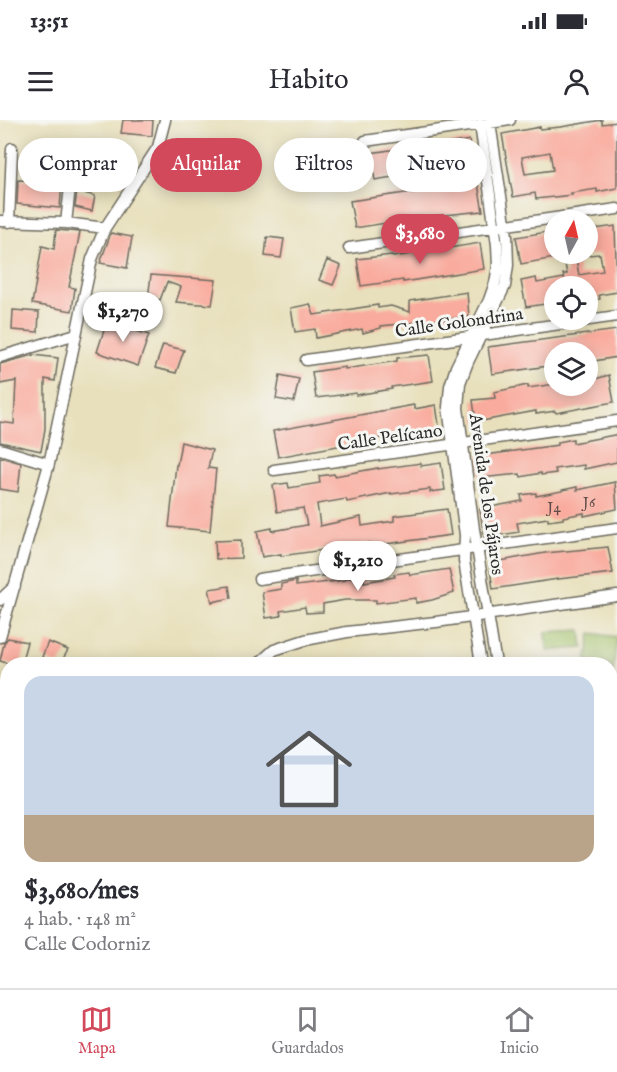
<!DOCTYPE html>
<html lang="es">
<meta charset="utf-8">
<style>
:root{--surface:#fff;--page:#f7f7f7;--text:#2b2b33;--muted:#7c7c81;--line:#e1e1e2;--accent:#d1495b}
body{margin:0;font-family:"IM FELL English",serif;background:var(--page);color:var(--text);height:100vh;display:flex;flex-direction:column;font-size:22px;white-space:nowrap}
*{box-sizing:border-box;margin:0}
p{font-size:20px;color:var(--muted)}
.icon{flex:none;width:33px;height:33px;fill:none;stroke:currentColor;stroke-width:2;stroke-linecap:round;stroke-linejoin:round}
.map{position:relative;flex:1;overflow:hidden}
.panel{position:absolute;left:0px;top:537px;width:618px;height:332px;display:flex;flex-direction:column;background:var(--surface);border-radius:24px 24px 0 0;box-shadow:0 3px 15px #0003}
.panel>*{flex:none}
.guide{position:absolute;left:18px;top:18px;width:582px;height:54px;display:flex;gap:12px}
.needle{width:39px;rotate:8deg}
.fabs{position:absolute;left:544px;top:90px;display:grid;gap:12px}
.fabs a{display:grid;place-items:center;width:54px;height:54px;border-radius:50%;background:var(--surface);box-shadow:0 3px 15px #0003;font-size:30px}
.price{position:absolute;translate:-50% -51px;padding:0 14px;border-radius:21px;background:#fff;color:#222;font-size:20px;line-height:39px;filter:drop-shadow(0 2px 3px #0008)}
.price::after{content:'';position:absolute;left:50%;top:36px;width:18px;height:14px;margin-left:-9px;background:inherit;clip-path:polygon(0 0,100% 0,50% 100%)}
.price.on{background:var(--accent);color:#fff}
ul{padding:0;list-style:none}
li{display:grid;align-content:center;gap:12px;height:318px;padding:0 24px}
li span{display:grid;place-items:center;height:186px;border-radius:18px;color:#555}
li>.icon{margin-inline-start:auto}
span .icon{width:108px;height:108px;fill:#fffc;stroke-width:1}
li b{font-size:26px}
.pill{padding:0 21px;border-radius:27px;background:var(--surface);box-shadow:0 3px 15px #0003;font-size:21px;line-height:54px}
.pill.on{background:var(--accent);color:#fff}
.status{display:flex;justify-content:space-between;align-items:center;height:42px;padding:0 30px;background:var(--surface);direction:ltr}
.status svg{height:16px;fill:currentColor}
header{display:flex;justify-content:space-between;align-items:center;height:78px;padding:0 24px;background:var(--surface);font-size:27px;font-weight:600}
.tabs{display:flex;justify-content:space-around;align-items:center;height:84px;border-top:2px solid var(--line);background:var(--surface);font-size:16px;color:var(--muted)}
.tabs a{display:grid;justify-items:center;gap:3px}
.tabs .on{color:var(--accent)}
.map>svg:first-child{display:block}
</style>
<div class="status"><b>13:51</b><svg viewBox="0 0 49 12"><path d="M0 12V9h3v3zM5 12V6h3v6zM10 12V3h3v9zM15 12V0h3v12zM26 1h20v11H26zM47 4h2v5h-2z"/></svg></div>
<header><svg class="icon" aria-label="menu" viewBox="0 0 24 24"><path d="M4 6h16M4 12h16M4 18h16"/></svg>Habito<svg class="icon" aria-label="person" viewBox="0 0 24 24"><circle cx="12" cy="8" r="4"/><path d="M4 21q1-7 8-7t8 7"/></svg></header>
<div class="map">
<svg width="617" height="868" viewBox="0 0 617 868">
<rect width="100%" height="100%" fill="#f6f6f2"/>
<filter id="ink" filterUnits="userSpaceOnUse"><feTurbulence type="fractalNoise" baseFrequency=".0167" numOctaves="2"/><feDisplacementMap in="SourceGraphic" scale="12" xChannelSelector="R" yChannelSelector="G"/><feConvolveMatrix kernelMatrix="1 2 1 2 8 2 1 2 1" color-interpolation-filters="sRGB"/></filter>
<filter id="wash" filterUnits="userSpaceOnUse"><feTurbulence type="fractalNoise" baseFrequency=".008" numOctaves="4" result="noise"/><feDisplacementMap in="SourceGraphic" scale="24" xChannelSelector="R" yChannelSelector="G"/><feGaussianBlur stdDeviation="1.35" result="paint"/><feColorMatrix in="noise" values="0 0 0 0 0 0 0 0 0 0 0 0 0 0 0 0 0 1.4 0 .05"/><feComposite in="paint" operator="in"/></filter>
<g filter="url(#wash)">
<rect width="100%" height="100%" fill="#e8e0bc"/>
<path fill="#a2bf66" stroke="#667548" stroke-width="1.5" d="M 581,510 L 583,528 L 547,531 L 546,512 Z
M 591,513 L 617,517 L 612,561 L 610,544 L 586,544 Z"/>
<g id="blocks">
<path fill="#f9ab9d" fill-rule="evenodd" d="M 123,0 L 153,0 L 152,16 L 121,13 Z
M 602,0 L 602,4 L 617,2 L 617,68 L 597,72 L 597,69 L 571,73 L 572,75 L 536,79 L 535,73 L 513,77 L 502,14 L 540,7 L 540,9 L 561,7 ZM 550,32 L 553,50 L 525,54 L 522,37 Z
M 469,20 L 473,47 L 434,53 L 434,50 L 375,60 L 370,33 L 424,25 L 424,28 Z
M 98,24 L 121,27 L 119,46 L 96,43 Z
M 47,35 L 64,36 L 60,88 L 17,84 L 18,60 L 45,61 Z
M 346,35 L 359,37 L 357,59 L 344,58 Z
M 478,64 L 483,91 L 424,97 L 355,108 L 350,81 L 412,72 L 412,73 Z
M 77,71 L 95,76 L 92,91 L 75,87 Z
M 615,106 L 617,172 L 599,175 L 600,179 L 588,181 L 588,166 L 555,166 L 555,187 L 546,188 L 545,184 L 526,187 L 521,161 L 536,158 L 537,163 L 564,158 L 563,154 L 567,154 L 563,134 L 575,134 L 579,155 L 603,151 L 600,134 L 588,135 L 588,110 Z
M 56,110 L 80,112 L 69,167 L 75,168 L 72,191 L 32,184 L 42,126 L 54,129 Z
M 553,111 L 555,138 L 521,144 L 516,117 Z
M 111,113 L 132,117 L 127,148 L 100,143 Z
M 267,117 L 284,119 L 281,138 L 265,136 Z
M 480,123 L 484,149 L 403,162 L 403,160 L 361,166 L 357,139 L 392,135 L 393,137 Z
M 327,140 L 341,146 L 333,165 L 319,160 Z
M 151,155 L 216,160 L 212,185 L 176,182 L 181,167 L 167,162 L 160,180 L 148,179 Z
M 467,172 L 469,197 L 381,206 L 381,208 L 363,213 L 362,209 L 316,218 L 315,209 L 295,212 L 291,188 L 310,184 L 314,195 L 378,185 L 378,188 L 391,186 L 410,192 L 410,181 Z
M 13,190 L 39,192 L 38,212 L 12,210 Z
M 107,201 L 149,215 L 138,246 L 97,232 Z
M 617,210 L 617,237 L 588,242 L 588,232 L 555,232 L 555,245 L 492,254 L 488,227 Z
M 163,225 L 184,230 L 176,253 L 155,248 Z
M 33,235 L 58,238 L 55,261 L 45,259 L 45,309 L 41,331 L 0,322 L 0,302 L 14,304 L 16,261 L 0,264 L 0,244 Z
M 429,235 L 433,261 L 391,267 L 392,269 L 356,275 L 356,273 L 316,278 L 312,252 L 345,247 L 345,249 L 397,241 L 397,238 Z
M 280,255 L 299,259 L 294,282 L 276,279 Z
M 609,255 L 614,282 L 556,293 L 555,291 L 536,294 L 536,291 L 476,302 L 473,280 L 495,278 L 494,272 L 528,265 L 528,268 L 555,264 L 555,266 L 588,266 L 588,261 Z
M 414,285 L 414,289 L 436,285 L 440,312 L 425,314 L 425,311 L 403,314 L 278,337 L 273,311 Z
M 614,315 L 617,315 L 617,342 L 584,349 L 584,345 L 555,349 L 556,353 L 541,355 L 541,353 L 521,357 L 520,354 L 480,358 L 478,336 L 558,325 L 558,322 L 573,319 L 573,323 Z
M 181,322 L 212,330 L 208,348 L 216,349 L 210,411 L 169,407 L 176,345 L 177,345 Z
M 0,337 L 21,343 L 18,372 L 0,369 Z
M 421,343 L 421,346 L 441,343 L 445,370 L 430,372 L 430,369 L 391,374 L 391,373 L 347,382 L 346,379 L 317,384 L 320,406 L 361,397 L 362,406 L 394,401 L 394,396 L 447,389 L 451,415 L 386,424 L 388,433 L 371,436 L 369,423 L 330,432 L 330,429 L 281,436 L 281,434 L 262,437 L 257,411 L 272,408 L 272,411 L 307,405 L 303,388 L 277,392 L 273,365 L 288,363 L 289,368 L 320,363 L 319,356 L 334,354 L 335,356 L 378,348 L 378,349 Z
M 615,362 L 617,389 L 584,396 L 584,393 L 563,397 L 563,399 L 548,401 L 548,398 L 517,403 L 519,412 L 484,418 L 480,389 L 522,381 L 521,375 L 536,373 L 536,376 L 562,371 L 562,370 L 577,367 L 577,370 Z
M 241,420 L 241,438 L 216,439 L 215,421 Z
M 608,427 L 613,453 L 558,459 L 493,469 L 489,443 L 545,433 Z
M 449,449 L 454,473 L 432,480 L 416,483 L 416,478 L 376,483 L 376,480 L 345,480 L 323,484 L 323,492 L 306,493 L 305,487 L 280,491 L 281,496 L 266,498 L 262,472 L 281,469 L 281,464 L 296,461 L 296,466 L 345,460 L 345,458 L 364,458 L 364,462 L 395,457 L 394,454 L 409,452 L 410,455 Z
M 229,466 L 231,478 L 212,482 L 209,469 Z
M 8,518 L 27,522 L 21,544 L 10,544 L 0,541 L 4,523 Z
M 48,522 L 68,530 L 60,544 L 55,544 L 42,537 Z"/>
</g>
</g>
<g filter="url(#ink)">
<use href="#blocks" fill-opacity="0" stroke="#6d6a5e" stroke-width="1.5"/>
<g fill="none" stroke-linecap="round" stroke-linejoin="round">
<g stroke="#6d6a5e" stroke-width="13">
<path id="minor" d="M 490,3 L 507,116 L 508,145 L 505,166 L 468,242 L 460,263 L 458,288 L 474,409 L 496,544
M 480,4 L 497,125 L 498,146 L 495,163 L 489,180 L 456,247 L 450,266 L 448,287 L 465,415 L 464,441 L 481,544
M 365,21 L 510,0
M 0,101 L 66,103 L 105,108
M 9,102 L 12,28
M 66,103 L 71,58
M 349,128 L 617,89
M 0,237 L 76,214
M 306,240 L 617,196
M 0,329 L 49,344
M 274,350 L 617,301
M 259,459 L 617,408
M 0,480 L 15,466
M 0,517 L 49,344 L 92,139 L 105,108 L 158,27 L 165,0
M 258,544 L 274,530 L 305,520 L 347,512 L 436,502 L 617,476
M 610,651 L 617,652
M 610,758 L 617,759
M 603,861 L 617,863
M 145,868 L 146,861
M 440,868 L 441,861
M 449,868 L 451,861"/>
</g>
<use href="#minor" stroke="#fff" stroke-width="10"/>
</g>
</g>
<g text-anchor="middle" stroke-width="6" stroke-linejoin="round" paint-order="stroke">
<g font-size="15" fill="#5e4b48">
<text x="589" y="387">J6</text>
<text x="554" y="392">J4</text>
</g>
<g font-size="18" fill="#2b2b2b" stroke="#f6f6f2">
<text transform="translate(459 202) rotate(-8)" y="6">Calle Golondrina</text>
<text transform="translate(390 317) rotate(-8)" y="6">Calle Pelícano</text>
<text transform="translate(487 374) rotate(82)" y="6">Avenida de los Pájaros</text>
</g>
</g>
</svg>
<div class="fabs">
<a><svg class="needle" viewBox="-14 -14 28 28"><path d="M0-13l5 13h-10z" fill="#e53935"/><path d="M0 13l5-13h-10z" fill="#7c7c81"/></svg></a>
<a><svg class="icon" aria-label="locate" viewBox="0 0 24 24"><circle cx="12" cy="12" r="6"/><path d="M12 2v4M12 18v4M2 12h4M18 12h4"/></svg></a>
<a><svg class="icon" aria-label="layers" viewBox="0 0 24 24"><path d="M12 4l9 5-9 5-9-5zM3 14l9 5 9-5"/></svg></a>
</div>
<b class="price on" style="left:420px;top:145px">$3,680</b>
<b class="price" style="left:123px;top:223px">$1,270</b>
<b class="price" style="left:358px;top:472px">$1,210</b>
<div class="guide">
<a class="pill">Comprar</a>
<a class="pill on">Alquilar</a>
<a class="pill">Filtros</a>
<a class="pill">Nuevo</a>
</div>
<section class="panel">
<ul>
<li><span style="background:linear-gradient(#c9d6e8 75%,#b9a48a 0)"><svg class="icon" aria-label="home" viewBox="0 0 24 24"><path d="M3 11l9-7 9 7M6 9v11h12V9"/></svg></span><div><b>$3,680/mes</b><p>4 hab. · 148 m²</p><p>Calle Codorniz</p></div></li>
</ul>
</section>
</div>
<nav class="tabs">
<a class="on"><svg class="icon" aria-label="map" viewBox="0 0 24 24"><path d="M3 6l6-2 6 2 6-2v14l-6 2-6-2-6 2zM9 4v14M15 6v14"/></svg>Mapa</a>
<a><svg class="icon" aria-label="saved" viewBox="0 0 24 24"><path d="M7 4h10v16l-5-4-5 4z"/></svg>Guardados</a>
<a><svg class="icon" aria-label="home" viewBox="0 0 24 24"><path d="M3 11l9-7 9 7M6 9v11h12V9"/></svg>Inicio</a>
</nav>
